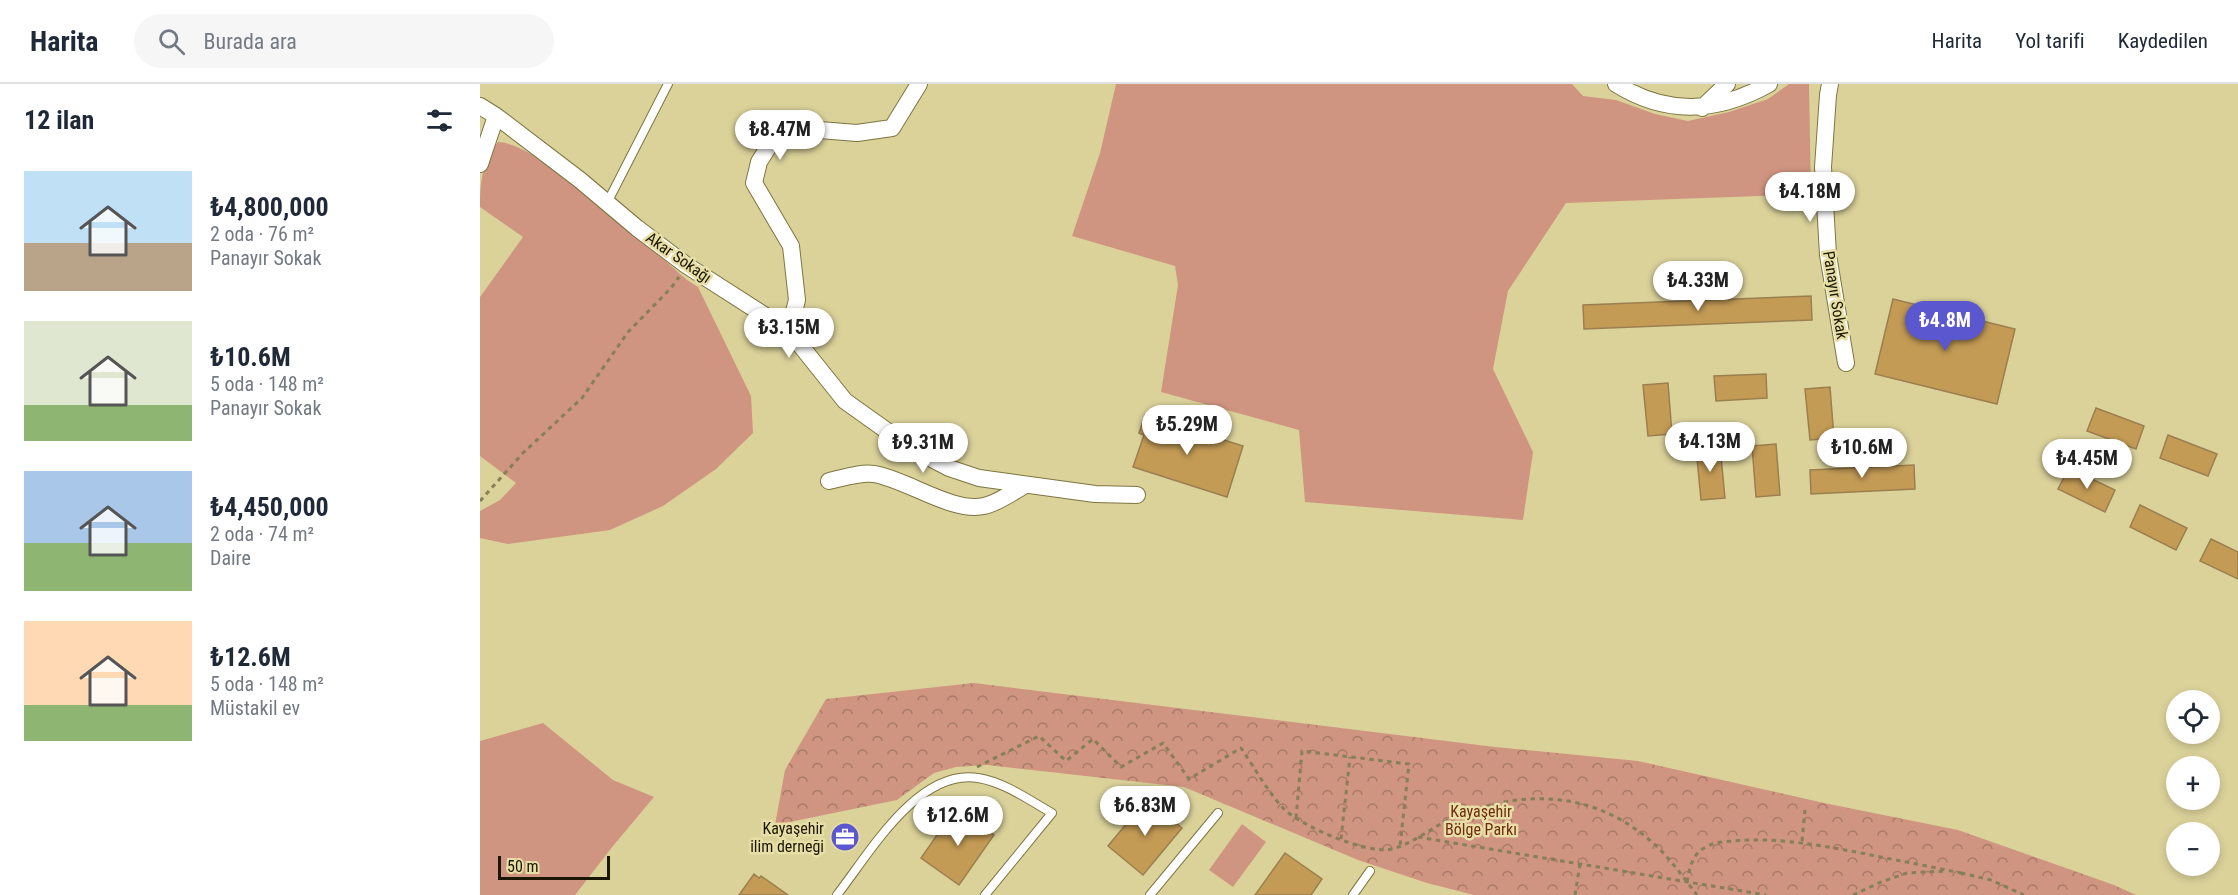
<!DOCTYPE html>
<html lang="tr">
<meta charset="utf-8">
<style>
:root{--surface:#fff;--page:#f6f6f7;--text:#1f2937;--muted:#747a83;--line:#e0e1e3;--accent:#5b57cf}
body{margin:0;font-family:"Roboto Condensed",sans-serif;background:var(--page);color:var(--text);height:100vh;display:flex;flex-direction:column;font-size:22px;white-space:nowrap}
*{box-sizing:border-box;margin:0}
p{font-size:20px;color:var(--muted)}
.icon{flex:none;width:33px;height:33px;fill:none;stroke:currentColor;stroke-width:2;stroke-linecap:round;stroke-linejoin:round}
.map{position:relative;flex:1;overflow:hidden}
.details{display:flex;flex-direction:column;background:var(--surface);width:480px}
.details>*{flex:none}
.tools{position:absolute;left:1686px;top:606px;display:grid;gap:12px}
.tools a{display:grid;place-items:center;width:54px;height:54px;border-radius:50%;background:var(--surface);box-shadow:0 3px 9px #0003;font-size:30px}
.scale{position:absolute;left:18px;bottom:15px;width:112px;box-sizing:border-box;padding-left:6px;border:3px solid #1a1602;border-top:0;font-size:16px;line-height:21px;white-space:nowrap;color:#1a1602;-webkit-text-stroke:4px #e8dfa7;paint-order:stroke}
.price{position:absolute;translate:-50% -51px;padding:0 14px;border-radius:21px;background:#fff;color:#222;font-size:20px;line-height:39px;filter:drop-shadow(0 2px 3px #0008)}
.price::after{content:'';position:absolute;left:50%;top:36px;width:18px;height:14px;margin-left:-9px;background:inherit;clip-path:polygon(0 0,100% 0,50% 100%)}
.price.active{background:var(--accent);color:#fff}
ul{padding:0;list-style:none}
li{display:flex;align-items:center;gap:18px;height:150px;padding:0 24px}
li span{display:grid;place-items:center;flex:none;width:168px;height:120px;border-radius:0px;color:#555}
li>.icon{margin-inline-start:auto}
span .icon{width:72px;height:72px;fill:#fffc;stroke-width:1}
li b{font-size:26px}
h2{display:flex;justify-content:space-between;align-items:center;height:72px;padding:0 24px;font-size:26px}
header{display:flex;align-items:center;gap:36px;box-sizing:border-box;height:84px;padding:0 30px;background:var(--surface);border-bottom:2px solid var(--line)}
header strong{font-size:28px}
nav{display:flex;gap:33px;margin-inline-start:auto;font-size:21px}
.search{width:420px;height:54px;background:var(--page);display:flex;align-items:center;gap:15px;box-sizing:border-box;padding:0 21px;border-radius:33px;color:var(--muted);font-size:22px}
main{display:flex;flex:1;min-height:0}
.map>svg:first-child{display:block}
</style>
<header>
<strong>Harita</strong>
<div class="search"><svg class="icon" aria-label="search" viewBox="0 0 24 24"><circle cx="10" cy="10" r="6"/><path d="M15 15l6 6"/></svg>Burada ara</div>
<nav><a>Harita</a><a>Yol tarifi</a><a>Kaydedilen</a></nav>
</header>
<main>
<section class="details">
<h2>12 ilan<svg class="icon" aria-label="filters" viewBox="0 0 24 24"><path d="M4 7h16M4 17h16"/><circle cx="9" cy="7" r="2"/><circle cx="15" cy="17" r="2"/></svg></h2>
<ul>
<li><span style="background:linear-gradient(#bfe0f5 60%,#b9a48a 0)"><svg class="icon" aria-label="home" viewBox="0 0 24 24"><path d="M3 11l9-7 9 7M6 9v11h12V9"/></svg></span><div><b>₺4,800,000</b><p>2 oda · 76 m²</p><p>Panayır Sokak</p></div></li>
<li><span style="background:linear-gradient(#dfe7d0 70%,#8fb573 0)"><svg class="icon" aria-label="home" viewBox="0 0 24 24"><path d="M3 11l9-7 9 7M6 9v11h12V9"/></svg></span><div><b>₺10.6M</b><p>5 oda · 148 m²</p><p>Panayır Sokak</p></div></li>
<li><span style="background:linear-gradient(#a9c7e8 60%,#8fb573 0)"><svg class="icon" aria-label="home" viewBox="0 0 24 24"><path d="M3 11l9-7 9 7M6 9v11h12V9"/></svg></span><div><b>₺4,450,000</b><p>2 oda · 74 m²</p><p>Daire</p></div></li>
<li><span style="background:linear-gradient(#ffd9b3 70%,#8fb573 0)"><svg class="icon" aria-label="home" viewBox="0 0 24 24"><path d="M3 11l9-7 9 7M6 9v11h12V9"/></svg></span><div><b>₺12.6M</b><p>5 oda · 148 m²</p><p>Müstakil ev</p></div></li>
</ul>
</section>
<div class="map">
<svg width="1758" height="811" viewBox="0 0 1758 811">
<defs>
<pattern id="park-crowns" width="20" height="18" patternUnits="userSpaceOnUse" patternTransform="scale(1.5)"><rect width="20" height="18" fill="#d09581"/><path d="M2 6a3 3 0 1 1 6 0M12 15a3 3 0 1 1 6 0" fill="none" stroke="#a87967"/></pattern>
</defs>
<rect width="100%" height="100%" fill="#dbd29a"/>
<path fill="#d09581" d="M 636,0 L 1092,0 L 1103,12 L 1136,16 L 1175,30 L 1208,37 L 1249,28 L 1288,15 L 1309,0 L 1329,0 L 1331,110 L 1086,119 L 1028,207 L 1013,285 L 1053,368 L 1043,436 L 825,418 L 819,346 L 681,308 L 698,201 L 695,182 L 592,152 L 620,69 Z
M 18,58 C 59,58 172,166 207,196 L 218,203 L 271,312 L 273,349 L 236,385 L 183,422 L 130,446 L 28,460 L 0,454 L 0,427 L 20,416 L 36,399 L 0,372 L 0,213 L 43,153 L 0,123 C 0,99 2,77 18,58 Z
M 63,639 L 133,696 L 174,713 L 133,762 L 95,811 L 0,811 L 0,657 Z
M 762,740 L 786,758 L 753,803 L 729,786 Z"/>
<path fill="url(#park-crowns)" d="M 494,599 L 1015,663 L 1158,677 L 1344,719 L 1478,746 L 1634,801 L 1656,811 L 994,811 L 947,799 L 878,776 L 704,703 L 507,681 L 476,683 L 454,689 L 417,716 L 295,741 L 305,686 L 346,615 Z"/>
<path fill="#c39b55" stroke="#9b7f50" stroke-width="1.5" d="M 1331,212 L 1332,236 L 1104,245 L 1103,221 Z
M 1413,215 L 1535,245 L 1517,320 L 1395,290 Z
M 1286,290 L 1287,314 L 1236,317 L 1234,292 Z
M 1188,299 L 1192,350 L 1168,352 L 1163,301 Z
M 1350,303 L 1354,354 L 1330,356 L 1325,305 Z
M 1616,324 L 1664,342 L 1656,365 L 1607,347 Z
M 665,331 L 697,341 L 700,334 L 711,338 L 709,345 L 763,362 L 747,413 L 653,383 L 664,351 L 659,349 Z
M 1688,351 L 1737,370 L 1728,392 L 1680,374 Z
M 1296,360 L 1300,411 L 1276,413 L 1272,362 Z
M 1240,362 L 1245,414 L 1221,416 L 1216,364 Z
M 1434,381 L 1435,405 L 1331,410 L 1330,386 Z
M 1589,384 L 1635,406 L 1625,428 L 1578,405 Z
M 1660,421 L 1707,444 L 1696,466 L 1650,443 Z
M 1731,455 L 1758,468 L 1758,495 L 1720,477 Z
M 667,715 L 702,744 L 663,791 L 628,762 Z
M 476,724 L 514,751 L 479,801 L 441,774 Z
M 805,769 L 842,795 L 831,811 L 775,811 Z
M 274,790 L 279,794 L 281,792 L 308,811 L 259,811 Z"/>
<g fill="none" stroke-linecap="round" stroke-linejoin="round">
<g stroke="#7d7540" stroke-width="10">
<path id="service" d="M 127,119 L 188,0
M 357,811 C 389,770 438,684 498,694 C 524,698 549,716 572,729 L 505,811
M 670,811 L 738,729
M 873,811 L 890,787"/>
</g>
<g stroke="#7d7540" stroke-width="18">
<path id="minor" d="M 1136,0 C 1187,32 1237,29 1289,0
M 1350,0 L 1348,11 L 1343,83 L 1348,171 L 1366,279
M 0,22 L 16,32 L 100,96 L 157,144 L 206,181 L 309,247 L 365,317 L 431,364 L 469,384 L 499,394 L 615,410 L 657,411
M 1222,24 L 1247,0
M 0,80 L 16,32
M 309,247 L 317,216 L 311,162 L 274,99 L 279,78 L 294,54 L 327,45 L 377,49 L 412,44 L 439,0
M 349,397 C 363,394 380,388 394,390 C 426,395 472,429 504,422 C 518,419 533,408 545,401"/>
</g>
<path stroke="#867f57" stroke-width="3" stroke-dasharray="4.5 4.5" stroke-linecap="butt" d="M 0,417 L 43,369 L 102,314 L 148,248 L 191,204 L 199,193
M 497,683 L 559,652 L 586,677 L 613,655 L 641,683 L 683,659 L 709,695 L 761,664 C 774,683 788,708 803,724 C 820,742 888,771 912,765 C 933,760 956,740 977,732 C 1046,704 1116,708 1173,759 C 1190,774 1203,793 1217,811
M 816,734 L 822,667 L 929,680 L 920,762
M 938,753 L 1286,811
M 861,755 L 870,673
M 1322,757 L 1325,726
M 1481,789 L 1511,796 L 1544,811
M 1207,798 C 1210,783 1212,770 1226,763 C 1234,758 1244,758 1253,757 C 1297,753 1338,761 1381,769 C 1415,776 1448,782 1481,789
M 1095,811 L 1100,780
M 1373,811 L 1401,798 L 1427,789 L 1466,787"/>
<use href="#service" stroke="#fff" stroke-width="8"/>
<use href="#minor" stroke="#fff" stroke-width="16"/>
</g>
<defs>
<g id="office-disc" transform="scale(1.5)"><circle r="9.5" fill="#5b57cf" stroke="#e8dfa7"/><path d="M-6-3h4V-5.5h4V-3h4V5H-6ZM-1-4.5V-3h2v-1.5ZM-6 0V1H6V0Z" fill="#fff"/></g>
</defs>
<g fill-rule="evenodd">
<use href="#office-disc" x="365" y="753"/>
</g>
<g text-anchor="middle" stroke-width="5" stroke-linejoin="round" paint-order="stroke">
<g font-size="16" fill="#1a1602" stroke="#e8dfa7">
<text transform="translate(199 173) rotate(35)" y="6">Akar Sokağı</text>
<text transform="translate(1356 211) rotate(81)" y="6">Panayır Sokak</text>
</g>
<g font-size="16" fill="#702b10" stroke="#e8dfa7">
<text x="1001" y="733">Kayaşehir<tspan x="1001" dy="18">Bölge Parkı</tspan></text>
</g>
<g font-size="16" fill="#1a1602" stroke="#e8dfa7" text-anchor="end">
<text x="344" y="750">Kayaşehir<tspan x="344" dy="18">ilim derneği</tspan></text>
</g>
</g>
</svg>
<div class="tools">
<a><svg class="icon" aria-label="locate" viewBox="0 0 24 24"><circle cx="12" cy="12" r="6"/><path d="M12 2v4M12 18v4M2 12h4M18 12h4"/></svg></a>
<a>+</a>
<a>−</a>
</div>
<div class="scale">50 m</div>
<b class="price" style="left:300px;top:77px">₺8.47M</b>
<b class="price" style="left:1330px;top:139px">₺4.18M</b>
<b class="price" style="left:1218px;top:228px">₺4.33M</b>
<b class="price active" style="left:1465px;top:268px">₺4.8M</b>
<b class="price" style="left:309px;top:275px">₺3.15M</b>
<b class="price" style="left:707px;top:372px">₺5.29M</b>
<b class="price" style="left:1230px;top:389px">₺4.13M</b>
<b class="price" style="left:443px;top:390px">₺9.31M</b>
<b class="price" style="left:1382px;top:395px">₺10.6M</b>
<b class="price" style="left:1607px;top:406px">₺4.45M</b>
<b class="price" style="left:665px;top:753px">₺6.83M</b>
<b class="price" style="left:478px;top:763px">₺12.6M</b>
</div>
</main>
